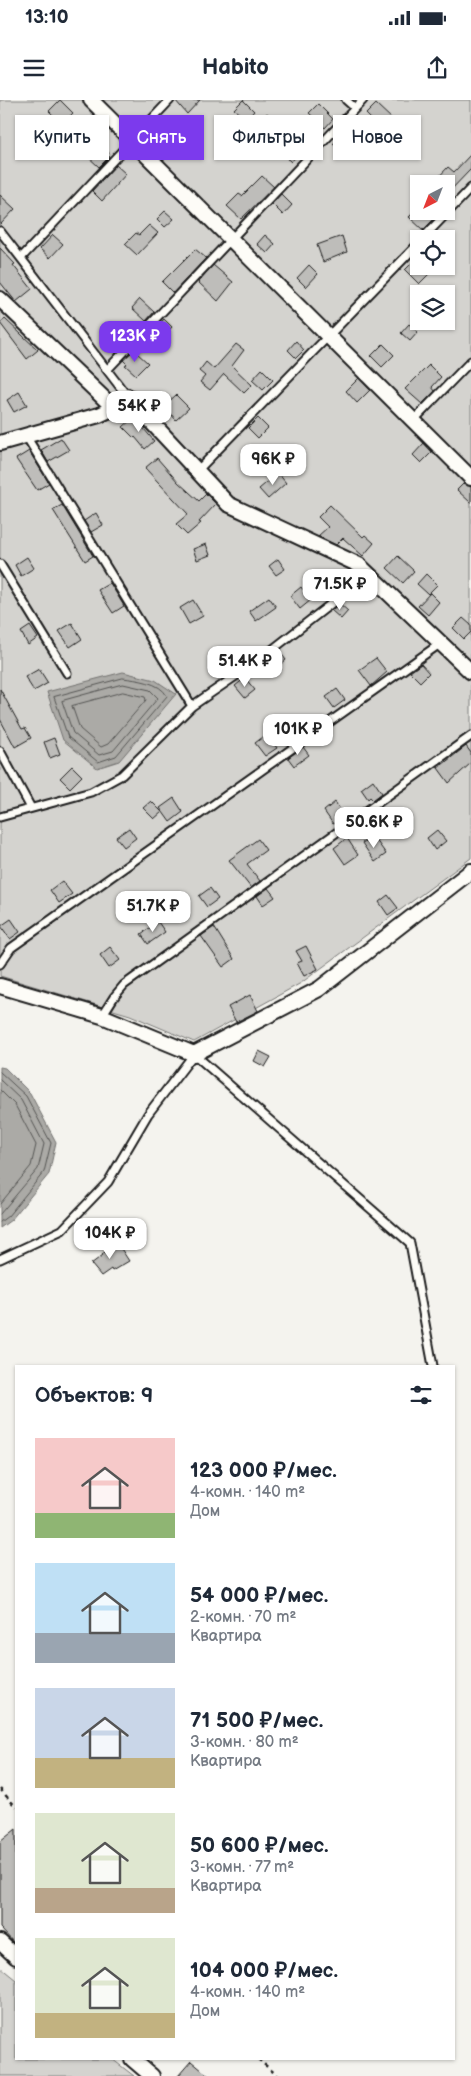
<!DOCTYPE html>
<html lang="ru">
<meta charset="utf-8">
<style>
:root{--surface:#fff;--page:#f6f6f7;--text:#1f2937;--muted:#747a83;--accent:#7c3aed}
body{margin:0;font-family:"Balsamiq Sans",sans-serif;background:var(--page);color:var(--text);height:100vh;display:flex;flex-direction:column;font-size:19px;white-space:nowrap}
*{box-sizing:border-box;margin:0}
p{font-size:16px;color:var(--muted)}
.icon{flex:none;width:28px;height:28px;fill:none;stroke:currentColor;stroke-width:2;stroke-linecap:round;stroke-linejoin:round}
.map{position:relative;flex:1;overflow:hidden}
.details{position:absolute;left:15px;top:1265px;width:440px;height:695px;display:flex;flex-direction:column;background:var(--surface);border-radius:0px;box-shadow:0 1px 4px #0004}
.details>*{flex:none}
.hud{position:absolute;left:15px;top:15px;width:441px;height:45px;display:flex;gap:10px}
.needle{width:32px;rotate:222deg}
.buttons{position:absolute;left:410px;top:75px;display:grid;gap:10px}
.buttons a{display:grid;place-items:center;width:45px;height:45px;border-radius:0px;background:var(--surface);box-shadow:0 1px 4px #0004;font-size:25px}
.price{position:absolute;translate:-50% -42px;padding:0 11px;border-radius:10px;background:#fff;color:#222;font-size:16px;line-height:32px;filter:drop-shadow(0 1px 2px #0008)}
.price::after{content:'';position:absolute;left:50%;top:30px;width:15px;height:11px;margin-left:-8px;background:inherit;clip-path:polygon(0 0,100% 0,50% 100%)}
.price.selected{background:var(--accent);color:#fff}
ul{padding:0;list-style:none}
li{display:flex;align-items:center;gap:15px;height:125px;padding:0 20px}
li span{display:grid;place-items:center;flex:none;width:140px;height:100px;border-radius:0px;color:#555}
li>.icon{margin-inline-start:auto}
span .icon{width:60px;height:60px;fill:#fffc;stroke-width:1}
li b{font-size:21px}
h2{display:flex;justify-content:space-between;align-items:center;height:60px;padding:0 20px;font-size:21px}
.chip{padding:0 18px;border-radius:0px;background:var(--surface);box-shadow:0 1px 4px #0004;font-size:18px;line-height:45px}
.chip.selected{background:var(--accent);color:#fff}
.status{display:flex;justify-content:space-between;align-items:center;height:35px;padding:0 25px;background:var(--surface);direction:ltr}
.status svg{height:14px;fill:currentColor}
header{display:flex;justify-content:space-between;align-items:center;height:65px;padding:0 20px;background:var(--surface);font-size:22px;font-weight:700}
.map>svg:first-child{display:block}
</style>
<div class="status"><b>13:10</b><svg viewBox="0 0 49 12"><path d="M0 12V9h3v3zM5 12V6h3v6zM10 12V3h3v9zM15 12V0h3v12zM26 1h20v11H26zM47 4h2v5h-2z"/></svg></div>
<header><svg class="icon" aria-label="menu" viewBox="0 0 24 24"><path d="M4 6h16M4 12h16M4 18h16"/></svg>Habito<svg class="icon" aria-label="share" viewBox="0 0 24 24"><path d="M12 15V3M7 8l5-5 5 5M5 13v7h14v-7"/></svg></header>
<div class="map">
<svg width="471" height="1976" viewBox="0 0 471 1976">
<rect width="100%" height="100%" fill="#f4f3ee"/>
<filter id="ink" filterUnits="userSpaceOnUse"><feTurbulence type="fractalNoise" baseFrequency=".02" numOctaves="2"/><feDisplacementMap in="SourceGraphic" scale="10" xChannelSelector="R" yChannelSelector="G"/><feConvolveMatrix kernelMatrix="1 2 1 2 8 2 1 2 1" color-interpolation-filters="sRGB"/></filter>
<g filter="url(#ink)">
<path fill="#d4d3cf" stroke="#787876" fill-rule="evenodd" d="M 0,0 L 471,0 L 471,758 L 301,883 L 194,942 L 130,915 L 0,876 ZM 419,84 L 446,84 L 446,111 L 419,111 ZM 419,139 L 446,139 L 446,166 L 419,166 ZM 419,194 L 446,194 L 446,221 L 419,221 Z
M 0,1867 L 16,1880 L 16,1959 L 112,1959 L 134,1976 L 0,1976 Z"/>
<path fill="#abaaa6" stroke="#72716f" d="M 123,572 L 155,580 L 176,594 L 119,661 L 97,668 L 63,640 L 47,592 Z
M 0,967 L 5,968 L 30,993 L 56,1042 L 49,1074 L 11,1120 L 0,1128 Z"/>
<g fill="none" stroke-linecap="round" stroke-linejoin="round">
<path stroke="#555553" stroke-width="1" d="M 123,578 C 137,580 160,582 167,596 L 116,656 L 98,662 L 68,637 L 54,597 Z
M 123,584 L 150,590 L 158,598 L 113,651 L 99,655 L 73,633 L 62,601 Z
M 123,592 L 145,597 L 146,600 L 108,644 L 101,647 L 80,629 L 72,606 Z
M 0,972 L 26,996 L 51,1043 L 44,1072 L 8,1116 L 0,1122
M 0,980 L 21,1000 L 44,1044 L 38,1069 L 0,1114
M 0,990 L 15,1005 L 36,1045 L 31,1066 L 0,1104"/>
</g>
<path fill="#bebdba" stroke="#1c1c1c" d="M 60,0 L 73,13 L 62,24 L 49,11 Z
M 175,0 L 200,0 L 187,14 Z
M 243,0 L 254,11 L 246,20 L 234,9 Z
M 318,4 L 333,19 L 325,28 L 309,13 Z
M 376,4 L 393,20 L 383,31 L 366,14 Z
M 267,13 L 279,25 L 276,28 L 300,52 L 291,62 L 276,48 L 278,46 L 256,24 Z
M 344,32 L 355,43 L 344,54 L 333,44 Z
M 97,41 L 109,53 L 107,56 L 109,57 L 99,67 L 85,54 Z
M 471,54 L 471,69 L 446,95 L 446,84 L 432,84 L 448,67 L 454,72 Z
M 116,65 L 126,74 L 102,101 L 92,91 Z
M 262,76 L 274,87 L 241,119 L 227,106 L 239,94 L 242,96 Z
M 281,94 L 292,105 L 283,115 L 272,104 Z
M 0,95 L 15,109 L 0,125 Z
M 165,111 L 174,119 L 165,127 L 157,119 Z
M 415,111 L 425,111 L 434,119 L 423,130 L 409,117 Z
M 149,125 L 158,133 L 137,155 L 125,144 L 136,133 L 139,135 Z
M 53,135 L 63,144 L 50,158 L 40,149 Z
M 265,135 L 275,144 L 267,153 L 257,144 Z
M 342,136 L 347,152 L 323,162 L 317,145 Z
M 0,148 L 15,164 L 13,165 L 32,189 L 16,202 L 0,182 Z
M 195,149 L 206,158 L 173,193 L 162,182 Z
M 416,159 L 419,162 L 419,166 L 423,166 L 430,173 L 419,184 L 405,170 Z
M 213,165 L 233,182 L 218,201 L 198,182 Z
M 309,165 L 318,174 L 306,187 L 297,178 Z
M 140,199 L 154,212 L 146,221 L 132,208 Z
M 5,219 L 38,250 L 27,259 L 0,223 Z
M 164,219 L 172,227 L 161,239 L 153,231 Z
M 409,224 L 418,232 L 410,241 L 401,233 Z
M 112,234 L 124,244 L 116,253 L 104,242 Z
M 296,241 L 304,250 L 296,258 L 288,250 Z
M 236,244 L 244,250 L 232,266 L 252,285 L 244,293 L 224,274 L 210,290 L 200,282 L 205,276 L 199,271 L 206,262 L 214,269 Z
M 383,244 L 394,255 L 382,267 L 371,256 Z
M 132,252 L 135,255 L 137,253 L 148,263 L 136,275 L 125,265 L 127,264 L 123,260 Z
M 429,265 L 441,277 L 432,287 L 435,291 L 422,304 L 405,289 Z
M 262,269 L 273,280 L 263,290 L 252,280 Z
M 359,278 L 370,290 L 357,303 L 346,291 Z
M 19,292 L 27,305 L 14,312 L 7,300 Z
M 176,295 L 189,308 L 176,320 L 164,306 Z
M 134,317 L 154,341 L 145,349 L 135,337 L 134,338 L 123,327 Z
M 258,318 L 268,328 L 258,338 L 248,328 Z
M 61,338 L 69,350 L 48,362 L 41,350 Z
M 424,343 L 432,352 L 421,363 L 413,355 Z
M 29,351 L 49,383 L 37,390 L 16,359 Z
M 157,358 L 178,382 L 199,401 L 206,394 L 216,404 L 199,422 L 201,423 L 187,435 L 176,424 L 188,414 L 145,368 Z
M 278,373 L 286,383 L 268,399 L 259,389 Z
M 464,383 L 471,387 L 471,403 L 457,390 Z
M 62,405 L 93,456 L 85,461 L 53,410 Z
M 330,405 L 363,437 L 365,435 L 374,443 L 363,456 L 343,438 L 336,445 L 318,436 L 328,427 L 318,417 Z
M 96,413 L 103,425 L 91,432 L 84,421 Z
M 206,444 L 210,455 L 197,460 L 193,449 Z
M 398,456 L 414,471 L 403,483 L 387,468 Z
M 27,457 L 34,468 L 21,476 L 15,465 Z
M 278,459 L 285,469 L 276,475 L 269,466 Z
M 340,471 L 349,479 L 336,493 L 327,485 Z
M 426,474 L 437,485 L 428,494 L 417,484 Z
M 110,483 L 124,506 L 113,513 L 98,490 Z
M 301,487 L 311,500 L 300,509 L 290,496 Z
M 430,493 L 439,502 L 428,515 L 418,506 Z
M 269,497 L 276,507 L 256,521 L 249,511 Z
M 193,500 L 203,516 L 189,524 L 180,508 Z
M 340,504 L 348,511 L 341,519 L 331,510 Z
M 463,518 L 471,525 L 471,532 L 464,539 L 453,528 Z
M 72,523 L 82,539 L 70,547 L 59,531 Z
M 30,526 L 38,538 L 28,545 L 21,532 Z
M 279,551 L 286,560 L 271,572 L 264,563 Z
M 376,558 L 387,572 L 371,586 L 359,570 Z
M 421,564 L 429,573 L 420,582 L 410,572 Z
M 39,569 L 48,583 L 34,591 L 25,577 Z
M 245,578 L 255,590 L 245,598 L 235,586 Z
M 0,589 L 22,629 L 25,628 L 31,638 L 15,647 L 0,619 Z
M 337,589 L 345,600 L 334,608 L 326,597 Z
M 267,634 L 277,648 L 265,656 L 255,643 Z
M 54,638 L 60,654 L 50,658 L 44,642 Z
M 466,646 L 471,653 L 471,663 L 449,683 L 438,668 Z
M 303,647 L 309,655 L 294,666 L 288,658 Z
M 72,666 L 82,676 L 70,688 L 60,678 Z
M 373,680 L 382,693 L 373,700 L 370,697 L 368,699 L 361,689 Z
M 174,698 L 183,712 L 170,722 L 160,708 Z
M 151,701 L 162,712 L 154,719 L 143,708 Z
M 335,702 L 345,716 L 333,724 L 324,711 Z
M 129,728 L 136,738 L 124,747 L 116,737 Z
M 437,730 L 446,741 L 435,750 L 427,738 Z
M 373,736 L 386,754 L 375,762 L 362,743 Z
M 347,738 L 358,755 L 345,764 L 334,748 Z
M 258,739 L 266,750 L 247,764 L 260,781 L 251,788 L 229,760 Z
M 62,781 L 72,794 L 59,803 L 50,790 Z
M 210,788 L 218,799 L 207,807 L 199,796 Z
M 268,788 L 275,797 L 263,805 L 257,796 Z
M 388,795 L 398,808 L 388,815 L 379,802 Z
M 11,819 L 20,832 L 10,839 L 1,826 Z
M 158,822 L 165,832 L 148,844 L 141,834 Z
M 214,827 L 234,859 L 223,867 L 201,836 Z
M 306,846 L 318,869 L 304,876 L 297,863 L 302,861 L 296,851 Z
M 110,847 L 120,860 L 109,868 L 100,855 Z
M 250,895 L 258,911 L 236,922 L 228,907 Z
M 259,951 L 271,957 L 265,967 L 254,961 Z
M 118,1144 L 129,1161 L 112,1171 L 111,1169 L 101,1176 L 91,1164 L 103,1155 L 102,1154 Z
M 16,1729 L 16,1845 L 0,1828 L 0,1742 Z
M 191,1961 L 209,1976 L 178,1976 Z"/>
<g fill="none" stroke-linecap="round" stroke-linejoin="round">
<g stroke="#1c1c1c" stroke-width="11">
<path id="service" d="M 346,0 L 355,8
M 0,131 L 127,296
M 422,139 L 471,88
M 21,158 L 170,0
M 107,270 L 363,0
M 413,321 L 471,261
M 26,336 L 192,606
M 197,371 L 419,143
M 0,464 L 67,573
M 0,651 L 31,708
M 0,717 L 91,692 L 122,675 L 192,606 L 259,560 L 368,475
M 0,864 L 11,848 L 441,543
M 102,916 L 114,897 L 124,885 L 471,636
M 0,1159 L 62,1130 L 108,1082 L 148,1014 L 194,954 L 410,1143 L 433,1266"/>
</g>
<g stroke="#1c1c1c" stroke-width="18">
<path id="minor" d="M 91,0 L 471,378
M 0,199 L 114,308
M 0,343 L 99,315 L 114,308 L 127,296 L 228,404 L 359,465 L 471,572
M 0,886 L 102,916 L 194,954 L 319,889 L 471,771
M 0,1842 L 16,1857
M 132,1959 L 152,1976"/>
</g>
<path stroke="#1c1c1c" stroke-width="2.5" stroke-dasharray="4 4" stroke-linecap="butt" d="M 0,1689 L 16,1707
M 258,1959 L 278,1976"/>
<use href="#service" stroke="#fdfcf7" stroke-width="7"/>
<use href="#minor" stroke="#fdfcf7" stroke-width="14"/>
</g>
</g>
</svg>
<div class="buttons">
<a><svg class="needle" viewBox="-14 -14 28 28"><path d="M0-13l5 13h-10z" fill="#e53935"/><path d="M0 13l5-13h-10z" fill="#747a83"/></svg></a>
<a><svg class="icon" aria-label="locate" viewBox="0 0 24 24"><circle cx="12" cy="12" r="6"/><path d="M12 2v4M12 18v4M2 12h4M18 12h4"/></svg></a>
<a><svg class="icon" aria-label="layers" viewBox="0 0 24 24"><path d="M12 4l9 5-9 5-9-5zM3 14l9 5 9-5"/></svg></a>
</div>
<b class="price selected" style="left:135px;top:263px">123K ₽</b>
<b class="price" style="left:139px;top:333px">54K ₽</b>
<b class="price" style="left:273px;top:386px">96K ₽</b>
<b class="price" style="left:340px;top:511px">71.5K ₽</b>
<b class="price" style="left:245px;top:588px">51.4K ₽</b>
<b class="price" style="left:298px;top:656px">101K ₽</b>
<b class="price" style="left:374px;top:749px">50.6K ₽</b>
<b class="price" style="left:153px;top:833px">51.7K ₽</b>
<b class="price" style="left:110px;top:1160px">104K ₽</b>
<div class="hud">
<a class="chip">Купить</a>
<a class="chip selected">Снять</a>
<a class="chip">Фильтры</a>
<a class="chip">Новое</a>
</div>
<section class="details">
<h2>Объектов: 9<svg class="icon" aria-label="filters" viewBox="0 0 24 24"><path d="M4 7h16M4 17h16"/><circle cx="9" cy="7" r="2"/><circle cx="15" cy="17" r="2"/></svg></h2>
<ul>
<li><span style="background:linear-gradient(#f6c9c9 75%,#8fb573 0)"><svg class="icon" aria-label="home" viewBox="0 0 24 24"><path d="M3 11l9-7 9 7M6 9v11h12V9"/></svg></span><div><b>123 000 ₽/мес.</b><p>4-комн. · 140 m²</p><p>Дом</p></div></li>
<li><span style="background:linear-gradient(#bfe0f5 70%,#9aa5b1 0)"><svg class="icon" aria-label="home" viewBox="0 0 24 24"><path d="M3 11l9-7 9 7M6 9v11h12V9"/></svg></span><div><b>54 000 ₽/мес.</b><p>2-комн. · 70 m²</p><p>Квартира</p></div></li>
<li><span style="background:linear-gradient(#c9d6e8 70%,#c2b280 0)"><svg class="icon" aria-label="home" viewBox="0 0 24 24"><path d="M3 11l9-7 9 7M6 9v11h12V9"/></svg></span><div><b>71 500 ₽/мес.</b><p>3-комн. · 80 m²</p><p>Квартира</p></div></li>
<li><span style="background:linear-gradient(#dfe7d0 75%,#b9a48a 0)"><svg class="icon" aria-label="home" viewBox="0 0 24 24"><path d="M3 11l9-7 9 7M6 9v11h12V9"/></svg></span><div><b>50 600 ₽/мес.</b><p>3-комн. · 77 m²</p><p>Квартира</p></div></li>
<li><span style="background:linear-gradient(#dfe7d0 75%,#c2b280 0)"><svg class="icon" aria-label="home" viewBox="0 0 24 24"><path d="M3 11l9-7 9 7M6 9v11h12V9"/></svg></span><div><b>104 000 ₽/мес.</b><p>4-комн. · 140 m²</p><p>Дом</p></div></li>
</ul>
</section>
</div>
